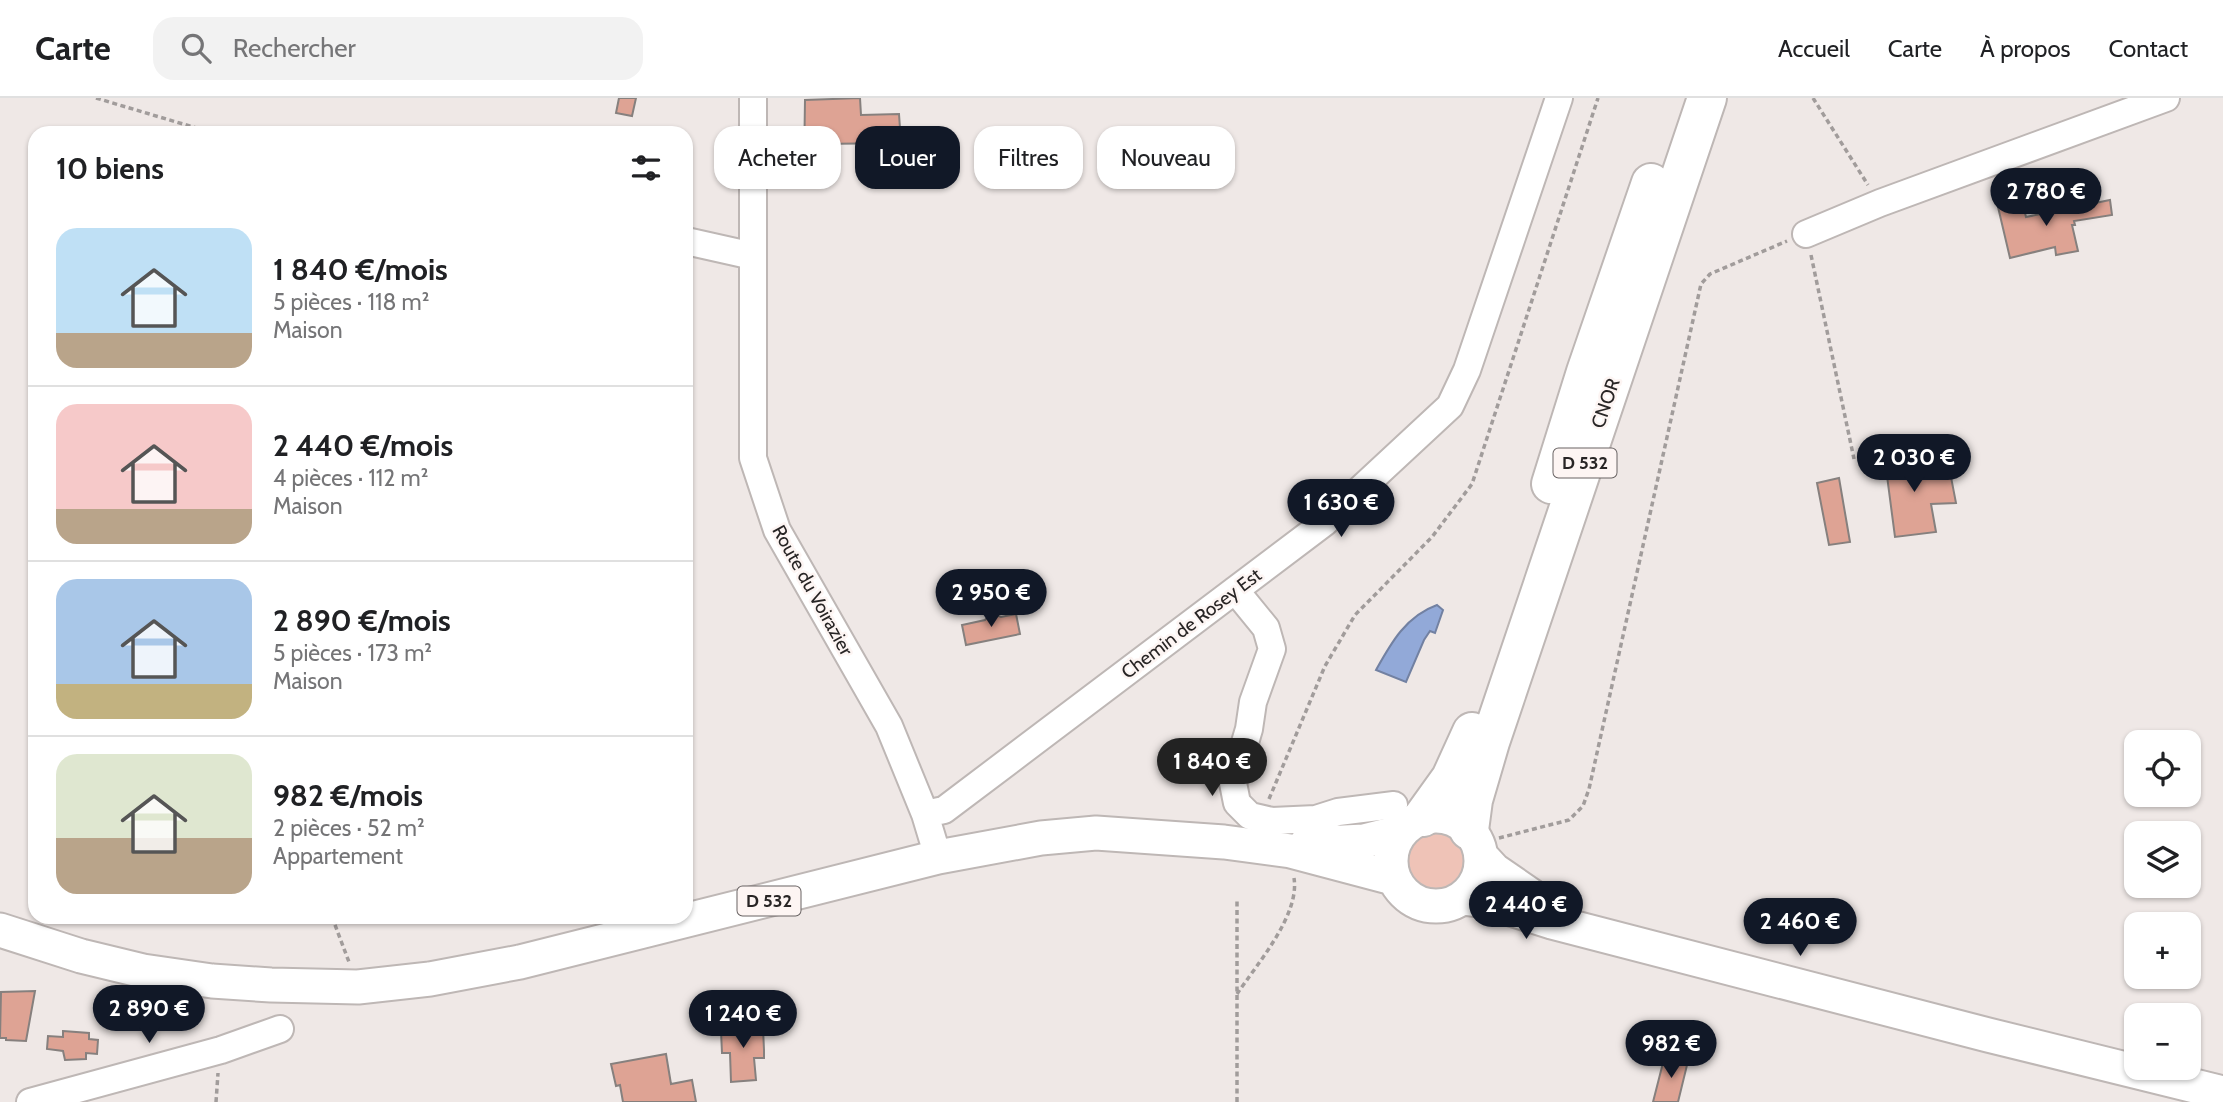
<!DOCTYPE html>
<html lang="fr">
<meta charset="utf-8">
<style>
:root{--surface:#fff;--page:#f2f2f2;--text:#202124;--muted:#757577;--line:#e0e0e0;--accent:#111827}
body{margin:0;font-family:Cabin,sans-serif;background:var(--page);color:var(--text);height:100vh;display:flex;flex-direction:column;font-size:26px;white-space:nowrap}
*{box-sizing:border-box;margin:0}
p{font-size:23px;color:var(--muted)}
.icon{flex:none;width:38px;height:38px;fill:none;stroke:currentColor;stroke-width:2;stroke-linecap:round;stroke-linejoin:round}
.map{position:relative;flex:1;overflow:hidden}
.sheet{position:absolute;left:28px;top:28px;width:665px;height:798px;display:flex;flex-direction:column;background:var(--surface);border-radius:21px;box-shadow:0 2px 5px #0004}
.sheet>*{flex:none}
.guide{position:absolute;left:714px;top:28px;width:665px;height:63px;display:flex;gap:14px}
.controls{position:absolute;left:2124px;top:632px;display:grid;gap:14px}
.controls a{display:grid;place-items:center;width:77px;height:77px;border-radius:14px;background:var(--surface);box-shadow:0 2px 5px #0004;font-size:35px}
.price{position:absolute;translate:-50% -60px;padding:0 16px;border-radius:24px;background:var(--accent);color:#fff;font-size:23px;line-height:46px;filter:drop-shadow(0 2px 4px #0008)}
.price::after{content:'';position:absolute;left:50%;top:42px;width:21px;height:16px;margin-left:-10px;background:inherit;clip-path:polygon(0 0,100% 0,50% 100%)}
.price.selected{background:#222;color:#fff}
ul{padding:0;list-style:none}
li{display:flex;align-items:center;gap:21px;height:175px;padding:0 28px}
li+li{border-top:2px solid var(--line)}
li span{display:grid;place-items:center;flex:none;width:196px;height:140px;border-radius:21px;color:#555}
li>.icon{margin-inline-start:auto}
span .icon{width:84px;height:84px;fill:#fffc;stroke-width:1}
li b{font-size:30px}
h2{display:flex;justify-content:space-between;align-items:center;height:84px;padding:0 28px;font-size:30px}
.tag{padding:0 24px;border-radius:21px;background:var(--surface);box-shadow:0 2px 5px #0004;font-size:24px;line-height:63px}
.tag.selected{background:var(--accent);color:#fff}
header{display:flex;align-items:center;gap:42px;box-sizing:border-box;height:98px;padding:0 35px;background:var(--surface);border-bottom:2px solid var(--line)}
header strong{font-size:33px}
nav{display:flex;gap:38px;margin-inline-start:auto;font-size:24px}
.search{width:490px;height:63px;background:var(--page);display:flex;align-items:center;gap:18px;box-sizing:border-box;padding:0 24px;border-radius:21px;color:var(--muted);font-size:26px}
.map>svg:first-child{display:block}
</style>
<header>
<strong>Carte</strong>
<div class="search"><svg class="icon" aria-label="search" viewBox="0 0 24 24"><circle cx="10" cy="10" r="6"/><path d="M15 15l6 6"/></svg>Rechercher</div>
<nav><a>Accueil</a><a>Carte</a><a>À propos</a><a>Contact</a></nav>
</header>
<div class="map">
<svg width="2223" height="1004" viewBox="0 0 2223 1004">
<rect width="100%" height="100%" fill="#efe8e6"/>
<path fill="#efc3b7" d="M1406 765a30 30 0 1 1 60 0a30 30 0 1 1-60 0Z"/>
<path fill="#92a9d8" stroke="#7281a2" stroke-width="2" d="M 1437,507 L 1443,512 L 1435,535 L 1430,533 L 1424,542 L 1406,584 L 1376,572 C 1391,545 1406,518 1437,507 Z"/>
<path fill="#dea394" stroke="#86807e" stroke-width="2" d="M 619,0 L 636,0 L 632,18 L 616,15 Z
M 860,0 L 861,17 L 899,16 L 901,45 L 817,46 L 818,68 L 804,67 L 805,2 Z
M 2110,102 L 2112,117 L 2074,123 L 2075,127 L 2072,127 L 2078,153 L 2056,157 L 2055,149 L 2010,160 L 1998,109 L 2022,103 L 2026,119 Z
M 1919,351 L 1922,379 L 1935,377 L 1936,381 L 1951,379 L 1956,405 L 1931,406 L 1936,434 L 1895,439 L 1884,355 Z
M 1839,380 L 1850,444 L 1829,447 L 1817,385 Z
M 991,515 L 1001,519 L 1016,516 L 1020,536 L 966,547 L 962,527 L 985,522 Z
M 35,893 L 26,943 L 6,942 L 6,940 L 0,940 L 1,894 Z
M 753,926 L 753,930 L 763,930 L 764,952 L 764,960 L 754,960 L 756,982 L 731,984 L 730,955 L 722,955 L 721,933 L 732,932 L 731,927 Z
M 63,933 L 89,935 L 89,941 L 98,942 L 97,956 L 86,955 L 86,961 L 65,962 L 63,953 L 47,951 L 48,938 L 63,939 Z
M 666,956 L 671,986 L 692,982 L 696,1004 L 623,1004 L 620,987 L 616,988 L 611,966 Z
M 1665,957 L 1688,963 L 1678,1004 L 1653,1004 Z"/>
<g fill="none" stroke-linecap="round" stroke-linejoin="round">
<g stroke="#beb7b5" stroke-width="30">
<path id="minor" d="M 753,0 L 753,360 L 777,432 L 889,628 L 925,716 L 938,759
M 1806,136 L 1880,105 L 2166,0
M 686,143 L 753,158
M 1235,492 L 1266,530 L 1272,551 L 1253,604 L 1249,631 L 1233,685 L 1237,705 L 1250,718 L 1272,723 L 1316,721 L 1338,714 L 1394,707
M 925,716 L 944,712 L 1324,425 L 1450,308 L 1467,272 L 1559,0
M 30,1004 L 221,952 L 280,931"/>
</g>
<g stroke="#beb7b5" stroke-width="37">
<path id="major" d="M1391 763a45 45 0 1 1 90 0a45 45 0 1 1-90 0Z
M 1306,746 L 1364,743 L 1400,734
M 1482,759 L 1494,772 L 1552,812
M 1462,800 L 1486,803 L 1552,824 L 1988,937 L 2223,995
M 0,832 L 81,858 L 143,873 L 212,883 L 271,887 L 358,889 L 430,881 L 520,864 L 938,759 L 1041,740 L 1096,735 L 1224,744 L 1291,753 L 1393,780"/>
</g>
<g stroke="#beb7b5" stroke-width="42">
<path id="highway" d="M 1551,386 L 1586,274 L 1651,85
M 1423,719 L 1451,680 L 1472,634
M 1469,732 L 1473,702 L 1490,644 L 1707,0"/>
</g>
<path stroke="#a19c9b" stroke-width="3.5" stroke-dasharray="5 3.5" stroke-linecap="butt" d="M 96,0 L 213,35
M 1813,0 L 1868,87
M 1811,157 L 1854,361
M 1269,701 L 1325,568 L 1355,517 L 1432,439 L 1472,386 L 1598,0
M 1499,740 L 1569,722 L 1583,708 L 1589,691 L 1701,186 L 1710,176 L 1787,143
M 332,819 L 349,864
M 1237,896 C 1257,866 1300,817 1294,780
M 216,1004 L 218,975
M 1237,1004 L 1237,800"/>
<use href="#minor" stroke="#fff" stroke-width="26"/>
<use href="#major" stroke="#fff" stroke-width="33"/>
<use href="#highway" stroke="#fff" stroke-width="38"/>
</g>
<g text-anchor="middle" stroke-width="5" stroke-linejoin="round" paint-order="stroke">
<g fill="#fdf5f3" stroke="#686363" stroke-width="2">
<rect x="1553.5" y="350.5" width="63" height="29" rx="5"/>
<rect x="737.5" y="788.5" width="63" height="29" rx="5"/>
</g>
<g font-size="18" font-weight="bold" fill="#282525">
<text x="1585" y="371">D 532</text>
<text x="769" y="809">D 532</text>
</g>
<g font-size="19" fill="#282525" stroke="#fdf5f3">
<text transform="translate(1605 305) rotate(-71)" y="7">CNOR</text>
<text transform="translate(813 492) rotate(61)" y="7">Route du Voirazier</text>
<text transform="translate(1191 525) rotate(-37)" y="7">Chemin de Rosey Est</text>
</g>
</g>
</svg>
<div class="controls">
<a><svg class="icon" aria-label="locate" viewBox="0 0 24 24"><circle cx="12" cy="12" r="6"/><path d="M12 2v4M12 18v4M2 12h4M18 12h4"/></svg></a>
<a><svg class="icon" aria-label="layers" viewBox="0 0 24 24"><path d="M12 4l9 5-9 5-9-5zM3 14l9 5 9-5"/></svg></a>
<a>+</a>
<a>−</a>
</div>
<b class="price" style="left:2046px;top:130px">2 780 €</b>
<b class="price" style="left:1914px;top:396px">2 030 €</b>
<b class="price" style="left:1341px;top:441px">1 630 €</b>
<b class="price" style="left:991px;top:531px">2 950 €</b>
<b class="price selected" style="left:1212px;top:700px">1 840 €</b>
<b class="price" style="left:1526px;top:843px">2 440 €</b>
<b class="price" style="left:1800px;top:860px">2 460 €</b>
<b class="price" style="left:149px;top:947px">2 890 €</b>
<b class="price" style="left:743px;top:952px">1 240 €</b>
<b class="price" style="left:1671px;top:982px">982 €</b>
<div class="guide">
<a class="tag">Acheter</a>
<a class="tag selected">Louer</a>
<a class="tag">Filtres</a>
<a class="tag">Nouveau</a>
</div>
<section class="sheet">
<h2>10 biens<svg class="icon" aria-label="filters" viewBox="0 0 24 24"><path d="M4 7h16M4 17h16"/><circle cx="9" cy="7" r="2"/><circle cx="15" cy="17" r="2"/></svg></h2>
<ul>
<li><span style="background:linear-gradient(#bfe0f5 75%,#b9a48a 0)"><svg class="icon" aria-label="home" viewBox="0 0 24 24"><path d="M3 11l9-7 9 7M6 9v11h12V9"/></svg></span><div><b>1 840 €/mois</b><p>5 pièces · 118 m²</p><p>Maison</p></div></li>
<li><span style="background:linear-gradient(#f6c9c9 75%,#b9a48a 0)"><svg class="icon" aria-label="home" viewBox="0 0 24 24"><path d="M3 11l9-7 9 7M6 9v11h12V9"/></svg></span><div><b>2 440 €/mois</b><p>4 pièces · 112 m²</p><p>Maison</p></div></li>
<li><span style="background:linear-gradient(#a9c7e8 75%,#c2b280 0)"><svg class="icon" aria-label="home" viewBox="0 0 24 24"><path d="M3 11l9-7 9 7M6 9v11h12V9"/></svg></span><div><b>2 890 €/mois</b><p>5 pièces · 173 m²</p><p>Maison</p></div></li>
<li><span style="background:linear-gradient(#dfe7d0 60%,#b9a48a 0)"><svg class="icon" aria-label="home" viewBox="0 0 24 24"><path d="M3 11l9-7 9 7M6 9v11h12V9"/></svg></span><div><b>982 €/mois</b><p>2 pièces · 52 m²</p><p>Appartement</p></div></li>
</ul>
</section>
</div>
